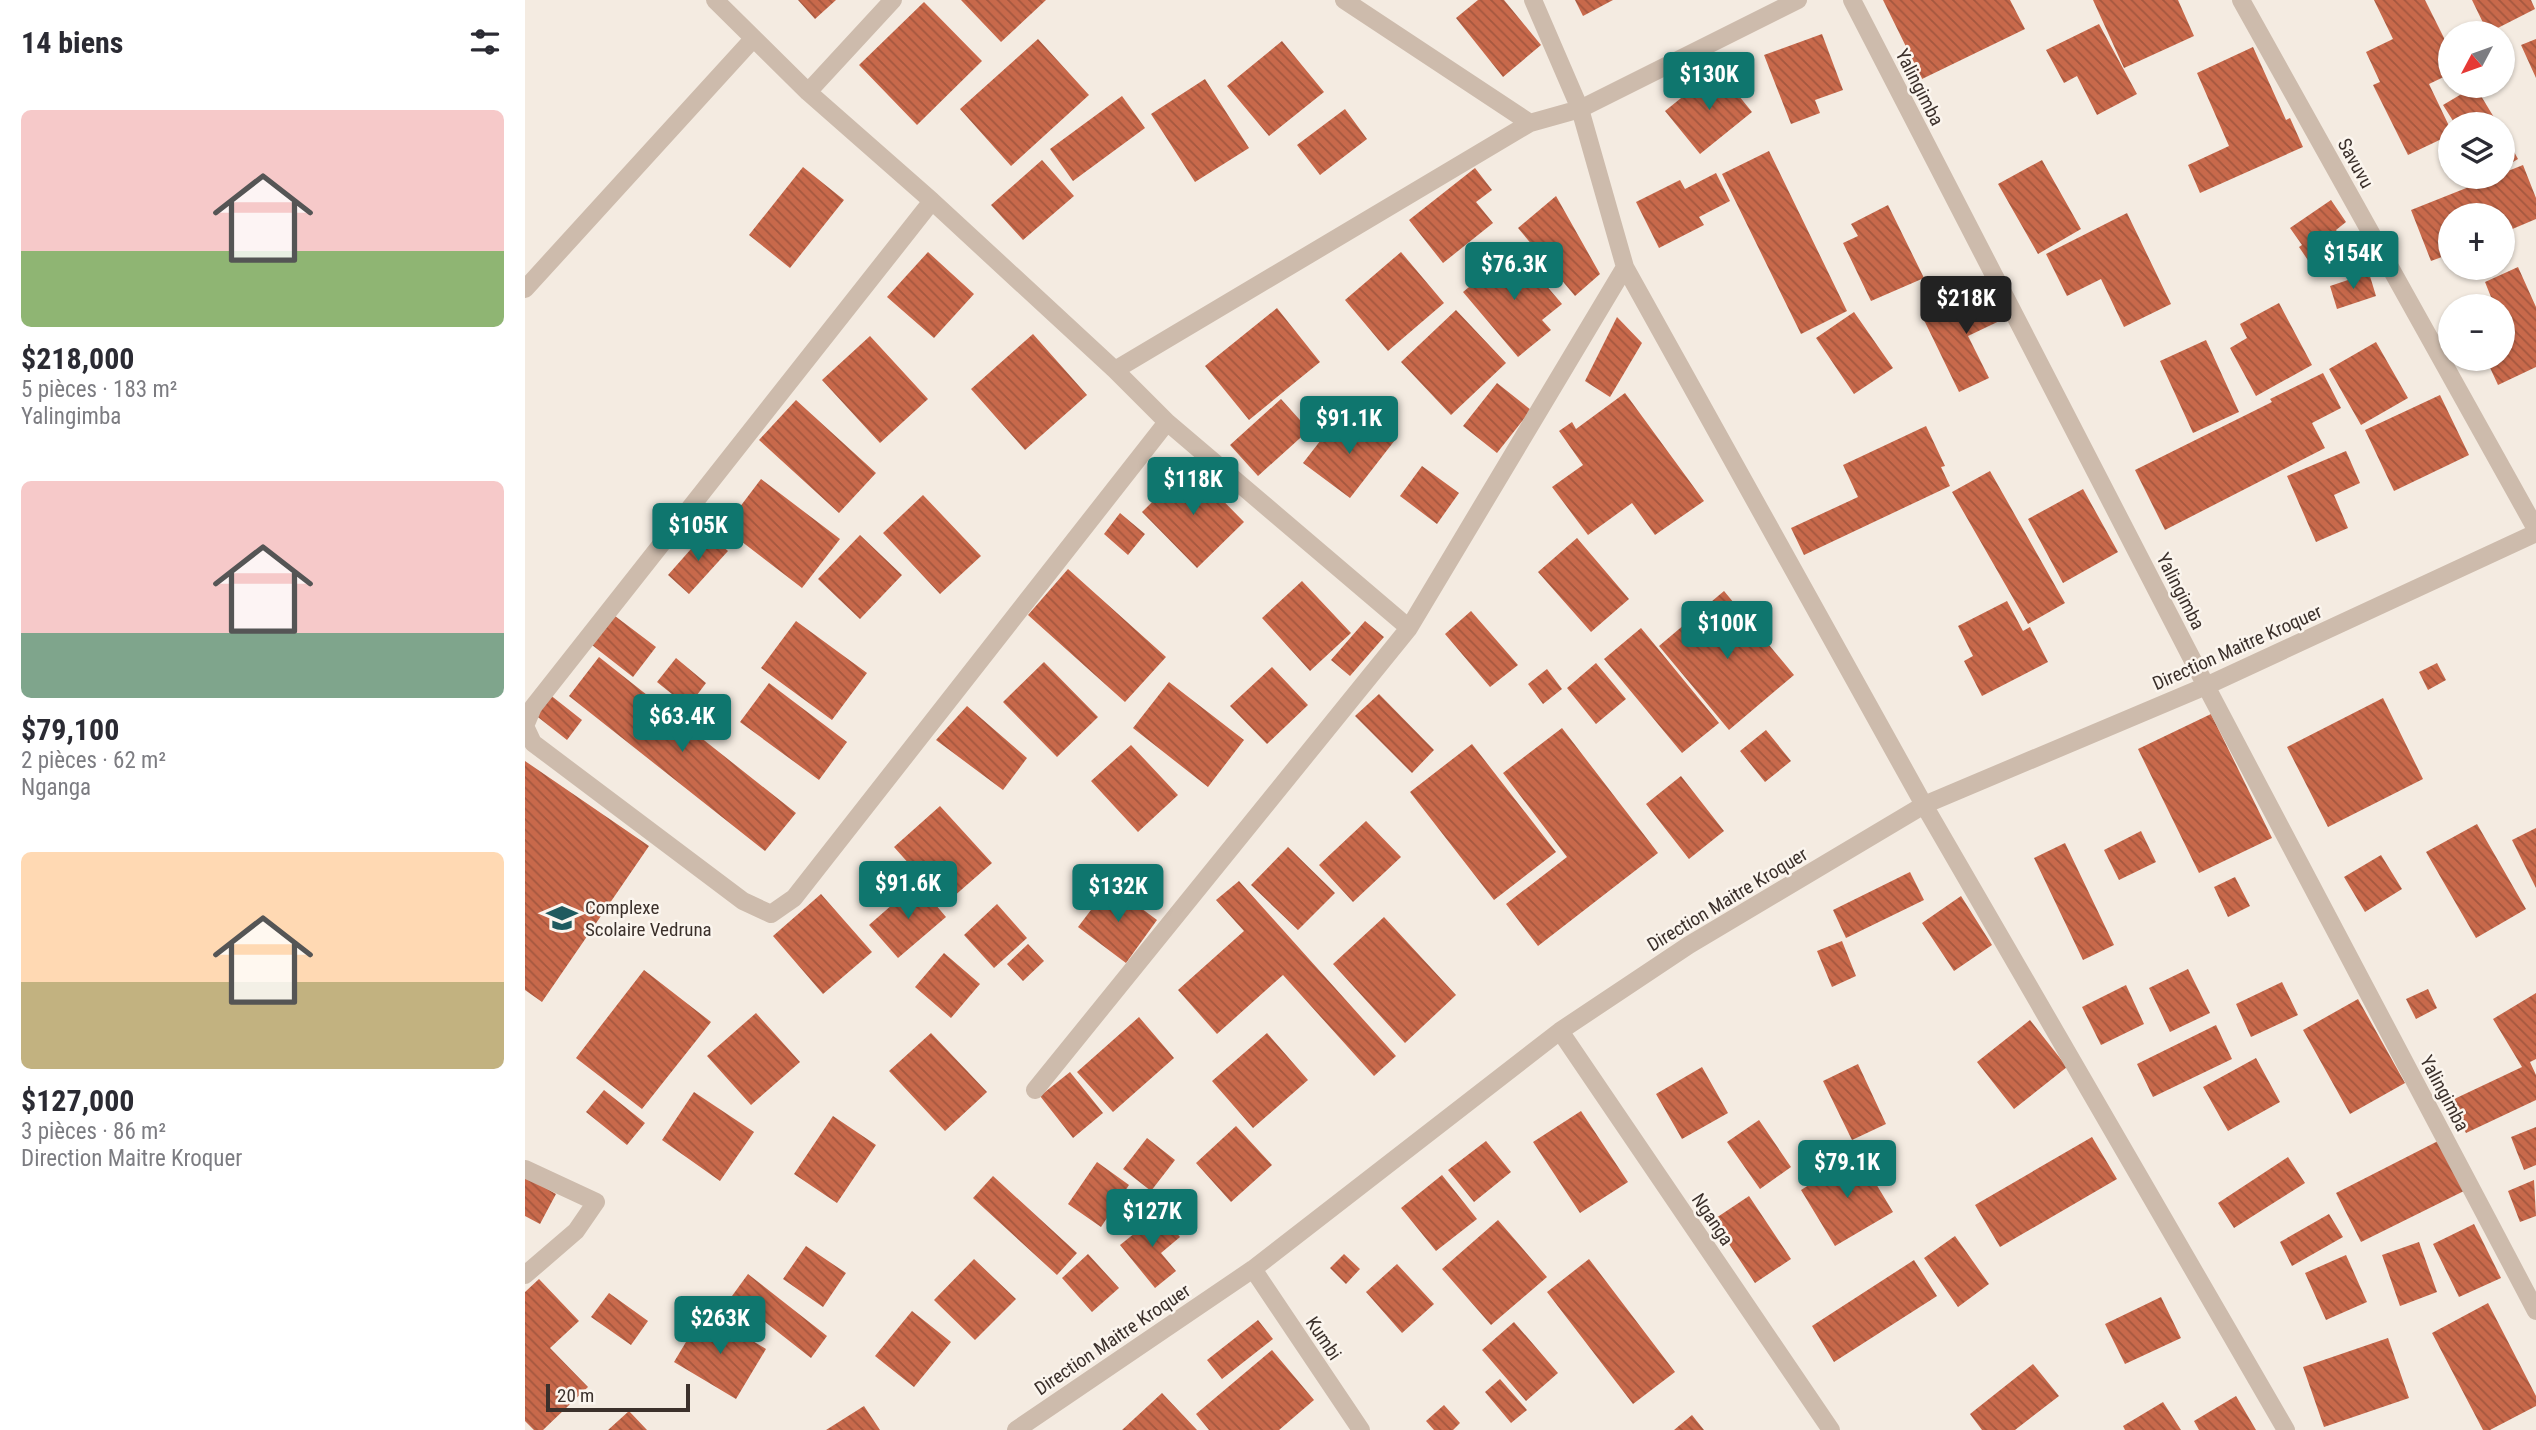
<!DOCTYPE html>
<html lang="fr">
<meta charset="utf-8">
<style>
:root{--surface:#fff;--page:#f2f2f3;--text:#2b2b33;--muted:#7c7c81;--accent:#0f766e}
body{margin:0;font-family:"Roboto Condensed",sans-serif;background:var(--page);color:var(--text);height:100vh;display:flex;flex-direction:column;font-size:26px;white-space:nowrap}
*{box-sizing:border-box;margin:0}
p{font-size:23px;color:var(--muted)}
.icon{flex:none;width:38px;height:38px;fill:none;stroke:currentColor;stroke-width:2;stroke-linecap:round;stroke-linejoin:round}
.map{position:relative;flex:1;overflow:hidden}
.panel{display:flex;flex-direction:column;background:var(--surface);width:525px}
.panel>*{flex:none}
.needle{width:46px;rotate:229deg}
.tools{position:absolute;left:1913px;top:21px;display:grid;gap:14px}
.tools a{display:grid;place-items:center;width:77px;height:77px;border-radius:50%;background:var(--surface);box-shadow:0 2px 5px #0004;font-size:35px}
.scale{position:absolute;left:21px;bottom:18px;width:144px;box-sizing:border-box;padding-left:7px;border:4px solid #3b302b;border-top:0;font-size:19px;line-height:24px;white-space:nowrap;color:#3b302b;-webkit-text-stroke:5px #fbf5ee;paint-order:stroke}
.price{position:absolute;translate:-50% -60px;padding:0 16px;border-radius:7px;background:var(--accent);color:#fff;font-size:23px;line-height:46px;filter:drop-shadow(0 2px 4px #0008)}
.price::after{content:'';position:absolute;left:50%;top:42px;width:21px;height:16px;margin-left:-10px;background:inherit;clip-path:polygon(0 0,100% 0,50% 100%)}
.price.current{background:#222;color:#fff}
ul{padding:0;list-style:none}
li{display:grid;align-content:center;gap:14px;height:371px;padding:0 21px}
li span{display:grid;place-items:center;height:217px;border-radius:10px;color:#555}
li>.icon{margin-inline-start:auto}
span .icon{width:126px;height:126px;fill:#fffc;stroke-width:1}
li b{font-size:30px}
h2{display:flex;justify-content:space-between;align-items:center;height:84px;padding:0 21px;font-size:30px}
main{display:flex;flex:1;min-height:0}
.map>svg:first-child{display:block}
</style>
<main>
<section class="panel">
<h2>14 biens<svg class="icon" aria-label="filters" viewBox="0 0 24 24"><path d="M4 7h16M4 17h16"/><circle cx="9" cy="7" r="2"/><circle cx="15" cy="17" r="2"/></svg></h2>
<ul>
<li><span style="background:linear-gradient(#f6c9c9 65%,#8fb573 0)"><svg class="icon" aria-label="home" viewBox="0 0 24 24"><path d="M3 11l9-7 9 7M6 9v11h12V9"/></svg></span><div><b>$218,000</b><p>5 pièces · 183 m²</p><p>Yalingimba</p></div></li>
<li><span style="background:linear-gradient(#f6c9c9 70%,#7fa58c 0)"><svg class="icon" aria-label="home" viewBox="0 0 24 24"><path d="M3 11l9-7 9 7M6 9v11h12V9"/></svg></span><div><b>$79,100</b><p>2 pièces · 62 m²</p><p>Nganga</p></div></li>
<li><span style="background:linear-gradient(#ffd9b3 60%,#c2b280 0)"><svg class="icon" aria-label="home" viewBox="0 0 24 24"><path d="M3 11l9-7 9 7M6 9v11h12V9"/></svg></span><div><b>$127,000</b><p>3 pièces · 86 m²</p><p>Direction Maitre Kroquer</p></div></li>
</ul>
</section>
<div class="map">
<svg width="2011" height="1430" viewBox="0 0 2011 1430">
<defs>
<pattern id="building-back-hatch" width="6" height="6" patternUnits="userSpaceOnUse" patternTransform="scale(1.75)"><rect width="6" height="6" fill="#c8694b"/><path d="M-1 5l2 2M0 0l6 6M5-1l2 2" fill="none" stroke="#a4573f"/></pattern>
</defs>
<rect width="100%" height="100%" fill="#f4ebe1"/>
<path fill="url(#building-back-hatch)" d="M 273,0 L 311,0 L 290,19 Z
M 436,0 L 521,0 L 476,42 Z
M 953,0 L 979,0 L 1016,45 L 978,77 L 931,18 Z
M 1050,0 L 1088,0 L 1058,16 Z
M 1358,0 L 1485,0 L 1500,29 L 1397,79 Z
M 1568,0 L 1653,0 L 1669,36 L 1599,68 Z
M 1849,0 L 1900,0 L 1925,50 L 1925,74 L 1904,84 L 1925,128 L 1925,135 L 1883,155 L 1848,85 L 1855,82 L 1841,52 L 1868,39 Z
M 1947,0 L 2006,0 L 2010,9 L 1963,33 Z
M 399,2 L 457,61 L 392,125 L 334,65 Z
M 1574,24 L 1612,94 L 1572,115 L 1552,76 L 1539,83 L 1521,50 Z
M 1297,34 L 1318,90 L 1290,100 L 1295,113 L 1266,124 L 1239,55 Z
M 513,39 L 564,95 L 486,166 L 435,109 Z
M 2011,39 L 2011,78 L 1996,45 Z
M 757,41 L 799,92 L 744,136 L 702,86 Z
M 1728,47 L 1761,120 L 1765,118 L 1778,147 L 1675,193 L 1663,165 L 1704,146 L 1672,73 Z
M 1192,69 L 1227,112 L 1175,154 L 1140,111 Z
M 680,79 L 724,148 L 670,182 L 626,114 Z
M 1950,86 L 1973,124 L 1930,124 L 1918,105 Z
M 597,96 L 620,128 L 548,181 L 525,149 Z
M 820,109 L 842,139 L 795,175 L 772,145 Z
M 1978,132 L 1993,159 L 1978,168 Z
M 1244,151 L 1322,311 L 1276,334 L 1197,174 Z
M 517,160 L 549,196 L 498,240 L 466,205 Z
M 1517,160 L 1556,229 L 1513,254 L 1473,184 Z
M 1998,165 L 2011,198 L 2011,219 L 1978,233 L 1978,215 L 1925,215 L 1925,254 L 1906,261 L 1886,210 L 1969,177 L 1978,177 L 1978,173 Z
M 278,167 L 319,200 L 265,268 L 224,235 Z
M 950,168 L 967,190 L 951,202 L 968,223 L 918,263 L 884,220 Z
M 1191,173 L 1205,201 L 1174,217 L 1179,225 L 1134,248 L 1111,202 L 1155,180 L 1160,189 Z
M 1031,196 L 1075,274 L 1050,296 L 993,228 Z
M 1806,200 L 1821,222 L 1811,230 L 1827,252 L 1793,275 L 1774,247 L 1777,245 L 1765,228 Z
M 1363,205 L 1399,278 L 1346,301 L 1318,243 L 1333,236 L 1326,224 Z
M 1602,213 L 1646,304 L 1599,327 L 1576,279 L 1542,296 L 1521,254 Z
M 990,249 L 1037,304 L 1017,320 L 1026,330 L 993,357 L 938,292 Z
M 403,252 L 449,294 L 409,338 L 362,297 Z
M 876,252 L 919,303 L 863,351 L 820,300 Z
M 1993,267 L 2011,307 L 2011,367 L 1973,385 L 1961,359 L 1978,359 L 1978,306 L 1945,306 L 1966,297 L 1960,282 Z
M 1844,273 L 1851,296 L 1812,309 L 1805,286 Z
M 1474,288 L 1487,315 L 1443,336 L 1464,378 L 1434,392 L 1399,320 L 1430,305 L 1431,309 Z
M 1754,303 L 1787,365 L 1731,396 L 1705,348 L 1722,338 L 1715,324 Z
M 752,308 L 795,362 L 724,420 L 680,366 Z
M 931,310 L 981,363 L 926,415 L 876,362 Z
M 1329,312 L 1368,368 L 1329,394 L 1291,338 Z
M 1092,317 L 1117,343 L 1085,397 L 1060,381 Z
M 508,334 L 562,395 L 500,450 L 446,389 Z
M 345,336 L 403,399 L 355,443 L 297,380 Z
M 1681,340 L 1714,412 L 1668,433 L 1635,361 Z
M 1851,342 L 1883,398 L 1836,425 L 1804,369 Z
M 1798,373 L 1816,408 L 1787,423 L 1800,448 L 1640,530 L 1610,470 L 1747,402 L 1745,399 Z
M 972,383 L 1006,410 L 972,453 L 938,426 Z
M 1100,393 L 1179,501 L 1130,535 L 1107,503 L 1063,535 L 1027,487 L 1058,465 L 1034,431 L 1047,422 L 1051,429 Z
M 1915,395 L 1944,455 L 1869,491 L 1840,430 Z
M 756,399 L 784,430 L 733,476 L 705,445 Z
M 271,400 L 351,473 L 314,513 L 234,440 Z
M 841,416 L 870,440 L 825,498 L 778,463 L 806,427 L 822,440 Z
M 1401,426 L 1420,466 L 1416,467 L 1425,486 L 1279,555 L 1266,528 L 1333,497 L 1318,465 Z
M 1821,451 L 1835,483 L 1809,495 L 1823,528 L 1791,542 L 1762,476 Z
M 664,466 L 719,522 L 672,568 L 617,512 Z
M 897,466 L 934,493 L 912,524 L 875,496 Z
M 1465,471 L 1540,603 L 1503,624 L 1427,492 Z
M 236,479 L 315,539 L 277,588 L 199,528 Z
M 1558,489 L 1593,552 L 1538,583 L 1503,519 Z
M 398,495 L 456,556 L 415,594 L 358,533 Z
M 595,513 L 620,534 L 603,555 L 579,534 Z
M 181,532 L 203,551 L 164,594 L 143,575 Z
M 335,535 L 377,575 L 335,619 L 293,579 Z
M 1052,538 L 1104,599 L 1066,632 L 1013,572 Z
M 543,569 L 641,657 L 600,702 L 503,615 Z
M 777,581 L 826,633 L 785,671 L 737,618 Z
M 1199,591 L 1269,675 L 1204,730 L 1134,646 Z
M 1482,601 L 1498,631 L 1505,627 L 1523,662 L 1457,696 L 1439,661 L 1448,656 L 1433,626 Z
M 946,611 L 993,665 L 965,687 L 920,634 Z
M 90,616 L 131,647 L 108,677 L 67,645 Z
M 271,621 L 342,673 L 307,720 L 236,668 Z
M 840,621 L 859,637 L 825,676 L 806,660 Z
M 1116,628 L 1194,723 L 1157,753 L 1079,659 Z
M 74,657 L 271,813 L 240,851 L 44,696 Z
M 151,658 L 181,683 L 163,707 L 132,682 Z
M 519,662 L 573,717 L 532,757 L 478,702 Z
M 1071,663 L 1101,699 L 1071,724 L 1042,688 Z
M 1912,663 L 1921,680 L 1903,690 L 1894,672 Z
M 747,667 L 783,705 L 742,744 L 705,706 Z
M 1022,669 L 1037,689 L 1018,704 L 1003,684 Z
M 644,682 L 719,740 L 683,787 L 608,728 Z
M 244,683 L 322,742 L 294,780 L 215,722 Z
M 24,694 L 57,720 L 42,740 L 9,714 Z
M 854,694 L 909,750 L 887,773 L 830,716 Z
M 1858,698 L 1898,779 L 1803,827 L 1762,747 Z
M 442,706 L 502,758 L 478,790 L 411,740 Z
M 1686,714 L 1747,838 L 1674,873 L 1613,749 Z
M 1037,728 L 1133,853 L 1013,946 L 981,904 L 1042,857 L 978,773 Z
M 1241,730 L 1266,761 L 1240,782 L 1215,751 Z
M 947,744 L 1031,852 L 969,900 L 885,792 Z
M 606,745 L 653,795 L 613,832 L 566,781 Z
M 0,761 L 124,846 L 17,1002 L 0,990 Z
M 1156,776 L 1199,831 L 1164,859 L 1121,804 Z
M 415,806 L 467,863 L 420,904 L 369,847 Z
M 841,821 L 876,857 L 828,902 L 794,865 Z
M 1952,824 L 2001,909 L 1951,938 L 1901,852 Z
M 2011,828 L 2011,888 L 1987,840 Z
M 1616,831 L 1631,862 L 1594,880 L 1579,850 Z
M 1540,843 L 1589,945 L 1558,960 L 1509,858 Z
M 763,847 L 810,893 L 773,930 L 726,885 Z
M 1856,855 L 1877,889 L 1840,912 L 1819,877 Z
M 1385,872 L 1399,900 L 1321,938 L 1308,910 Z
M 1710,877 L 1725,906 L 1703,917 L 1689,887 Z
M 714,881 L 871,1056 L 849,1076 L 758,975 L 692,1034 L 653,990 L 719,931 L 691,900 Z
M 392,883 L 421,917 L 373,958 L 344,925 Z
M 585,885 L 632,920 L 601,963 L 553,927 Z
M 296,894 L 347,952 L 298,994 L 248,936 Z
M 1436,896 L 1467,945 L 1429,971 L 1397,923 Z
M 472,904 L 502,938 L 469,968 L 439,935 Z
M 859,917 L 931,995 L 880,1043 L 808,964 Z
M 1317,941 L 1331,976 L 1307,987 L 1292,951 Z
M 503,944 L 519,961 L 498,981 L 482,964 Z
M 419,953 L 455,984 L 426,1018 L 390,987 Z
M 1663,969 L 1685,1013 L 1645,1032 L 1624,988 Z
M 119,970 L 186,1022 L 117,1109 L 51,1058 Z
M 1757,982 L 1773,1015 L 1726,1037 L 1711,1004 Z
M 1601,985 L 1619,1024 L 1576,1045 L 1557,1007 Z
M 1903,989 L 1912,1008 L 1891,1019 L 1881,999 Z
M 2011,993 L 2011,1059 L 2005,1062 L 2011,1075 L 2011,1100 L 1941,1133 L 1925,1101 L 1997,1067 L 1968,1019 Z
M 1833,999 L 1880,1083 L 1825,1114 L 1778,1030 Z
M 231,1013 L 275,1062 L 226,1105 L 182,1056 Z
M 614,1017 L 649,1058 L 588,1112 L 552,1072 Z
M 1505,1020 L 1542,1067 L 1489,1109 L 1452,1062 Z
M 1691,1025 L 1707,1059 L 1628,1097 L 1612,1064 Z
M 406,1033 L 462,1092 L 420,1131 L 364,1071 Z
M 742,1033 L 783,1080 L 728,1128 L 687,1081 Z
M 1731,1058 L 1755,1102 L 1703,1131 L 1678,1087 Z
M 1333,1064 L 1361,1124 L 1327,1140 L 1298,1081 Z
M 1177,1067 L 1203,1113 L 1157,1139 L 1131,1094 Z
M 545,1072 L 578,1113 L 548,1138 L 515,1096 Z
M 79,1090 L 120,1123 L 102,1145 L 61,1112 Z
M 169,1092 L 229,1132 L 195,1181 L 137,1140 Z
M 1056,1111 L 1103,1182 L 1055,1213 L 1008,1142 Z
M 308,1116 L 351,1145 L 312,1203 L 269,1174 Z
M 1234,1120 L 1266,1167 L 1235,1189 L 1202,1142 Z
M 711,1126 L 747,1165 L 706,1202 L 671,1163 Z
M 2011,1127 L 2011,1165 L 1999,1170 L 1986,1137 Z
M 1567,1137 L 1592,1179 L 1475,1247 L 1450,1205 Z
M 622,1138 L 650,1160 L 626,1191 L 598,1169 Z
M 1915,1140 L 1941,1190 L 1836,1242 L 1811,1193 Z
M 961,1141 L 986,1172 L 949,1202 L 923,1170 Z
M 1333,1154 L 1368,1212 L 1310,1246 L 1276,1190 Z
M 1763,1157 L 1780,1183 L 1709,1228 L 1693,1203 Z
M 572,1162 L 604,1185 L 576,1227 L 543,1204 Z
M 917,1175 L 952,1219 L 911,1251 L 876,1208 Z
M 0,1176 L 31,1194 L 15,1224 L 0,1216 Z
M 468,1176 L 552,1253 L 532,1275 L 448,1198 Z
M 2009,1180 L 2011,1216 L 1995,1222 L 1983,1191 Z
M 1224,1196 L 1266,1259 L 1230,1283 L 1188,1220 Z
M 635,1213 L 655,1237 L 636,1253 L 651,1271 L 630,1288 L 595,1245 Z
M 1804,1214 L 1818,1237 L 1767,1266 L 1755,1242 Z
M 973,1220 L 1022,1277 L 966,1325 L 917,1269 Z
M 1949,1224 L 1976,1278 L 1934,1297 L 1908,1244 Z
M 1430,1236 L 1464,1284 L 1433,1307 L 1399,1258 Z
M 1894,1242 L 1912,1292 L 1875,1306 L 1857,1255 Z
M 281,1246 L 321,1273 L 298,1307 L 258,1279 Z
M 563,1254 L 594,1288 L 567,1312 L 537,1278 Z
M 819,1254 L 835,1269 L 821,1284 L 805,1268 Z
M 1821,1255 L 1842,1302 L 1801,1320 L 1780,1273 Z
M 449,1259 L 491,1299 L 450,1340 L 409,1300 Z
M 1064,1259 L 1150,1372 L 1108,1404 L 1022,1292 Z
M 1389,1260 L 1412,1296 L 1309,1362 L 1287,1326 Z
M 872,1264 L 909,1304 L 877,1333 L 841,1292 Z
M 223,1274 L 302,1336 L 286,1358 L 207,1296 Z
M 14,1279 L 54,1321 L 25,1348 L 63,1387 L 18,1430 L 9,1430 L 0,1421 L 0,1292 Z
M 84,1293 L 123,1321 L 106,1345 L 66,1317 Z
M 1636,1297 L 1656,1338 L 1600,1364 L 1580,1324 Z
M 1963,1303 L 2011,1396 L 2011,1406 L 1965,1430 L 1958,1430 L 1907,1333 Z
M 387,1311 L 426,1342 L 389,1387 L 350,1356 Z
M 179,1312 L 241,1349 L 211,1399 L 149,1362 Z
M 733,1320 L 748,1339 L 697,1379 L 682,1360 Z
M 989,1322 L 1033,1373 L 1001,1401 L 957,1350 Z
M 1863,1338 L 1884,1398 L 1799,1427 L 1778,1367 Z
M 747,1350 L 789,1400 L 754,1430 L 684,1430 L 671,1414 Z
M 1508,1364 L 1534,1396 L 1490,1430 L 1457,1430 L 1445,1414 Z
M 975,1379 L 1002,1410 L 986,1423 L 960,1392 Z
M 637,1393 L 672,1430 L 597,1430 Z
M 1711,1396 L 1731,1430 L 1674,1430 L 1669,1421 Z
M 1638,1402 L 1656,1430 L 1600,1430 L 1598,1426 Z
M 919,1405 L 935,1423 L 928,1430 L 909,1430 L 901,1421 Z
M 339,1406 L 355,1430 L 301,1430 Z
M 104,1411 L 122,1430 L 83,1430 Z
M 1167,1415 L 1179,1430 L 1149,1430 Z"/>
<g fill="none" stroke-linecap="round" stroke-linejoin="round">
<path stroke="#cdbbac" stroke-width="18" d="M 190,0 L 283,92 L 407,201 L 590,370 L 642,422 L 884,628
M 819,0 L 1005,123
M 1008,0 L 1055,109 L 1100,267 L 1399,805 L 1761,1430
M 1327,0 L 1681,686 L 2011,1311
M 1716,0 L 2011,529
M 283,92 L 368,0
M 0,289 L 228,39
M 590,370 L 1005,123 L 1055,109 L 1273,0
M 0,726 L 8,743 L 218,901 L 246,914 L 269,898 L 642,422
M 0,726 L 8,707 L 407,201
M 1035,1031 L 1306,1430
M 510,1090 L 884,628 L 1100,267
M 0,1169 L 71,1202 L 51,1231 L 0,1275
M 728,1269 L 836,1430
M 491,1430 L 728,1269 L 1035,1031 L 1164,945 L 1399,805 L 1681,686 L 2011,533"/>
</g>
<defs>
<g id="school-bare" transform="scale(2.415)"><path d="M0-5L7-2L0 1L-7-2ZM-4 1L0 2.5L4 1V4Q0 6-4 4Z" fill="#1f5a5e" stroke="#fbf5ee" stroke-width="2.5" paint-order="stroke"/></g>
</defs>
<g fill-rule="evenodd">
<use href="#school-bare" x="37" y="918"/>
</g>
<g text-anchor="middle" stroke-width="5" stroke-linejoin="round" paint-order="stroke">
<g font-size="19" fill="#3b302b" stroke="#fbf5ee">
<text transform="translate(1395 87) rotate(63)" y="7">Yalingimba</text>
<text transform="translate(1831 163) rotate(61)" y="7">Savuvu</text>
<text transform="translate(1656 591) rotate(63)" y="7">Yalingimba</text>
<text transform="translate(1712 647) rotate(-24)" y="7">Direction Maitre Kroquer</text>
<text transform="translate(1202 899) rotate(-31)" y="7">Direction Maitre Kroquer</text>
<text transform="translate(1920 1093) rotate(62)" y="7">Yalingimba</text>
<text transform="translate(1188 1219) rotate(56)" y="7">Nganga</text>
<text transform="translate(799 1338) rotate(56)" y="7">Kumbi</text>
<text transform="translate(587 1339) rotate(-34)" y="7">Direction Maitre Kroquer</text>
</g>
<g font-size="19" fill="#3b302b" stroke="#fbf5ee" text-anchor="start">
<text x="60" y="914">Complexe<tspan x="60" dy="22">Scolaire Vedruna</tspan></text>
</g>
</g>
</svg>
<div class="tools">
<a><svg class="needle" viewBox="-14 -14 28 28"><path d="M0-13l5 13h-10z" fill="#e53935"/><path d="M0 13l5-13h-10z" fill="#7c7c81"/></svg></a>
<a><svg class="icon" aria-label="layers" viewBox="0 0 24 24"><path d="M12 4l9 5-9 5-9-5zM3 14l9 5 9-5"/></svg></a>
<a>+</a>
<a>−</a>
</div>
<div class="scale">20 m</div>
<b class="price" style="left:1184px;top:112px">$130K</b>
<b class="price" style="left:1828px;top:291px">$154K</b>
<b class="price" style="left:989px;top:302px">$76.3K</b>
<b class="price current" style="left:1441px;top:336px">$218K</b>
<b class="price" style="left:824px;top:456px">$91.1K</b>
<b class="price" style="left:668px;top:517px">$118K</b>
<b class="price" style="left:173px;top:563px">$105K</b>
<b class="price" style="left:1202px;top:661px">$100K</b>
<b class="price" style="left:157px;top:754px">$63.4K</b>
<b class="price" style="left:383px;top:921px">$91.6K</b>
<b class="price" style="left:593px;top:924px">$132K</b>
<b class="price" style="left:1322px;top:1200px">$79.1K</b>
<b class="price" style="left:627px;top:1249px">$127K</b>
<b class="price" style="left:195px;top:1356px">$263K</b>
</div>
</main>
